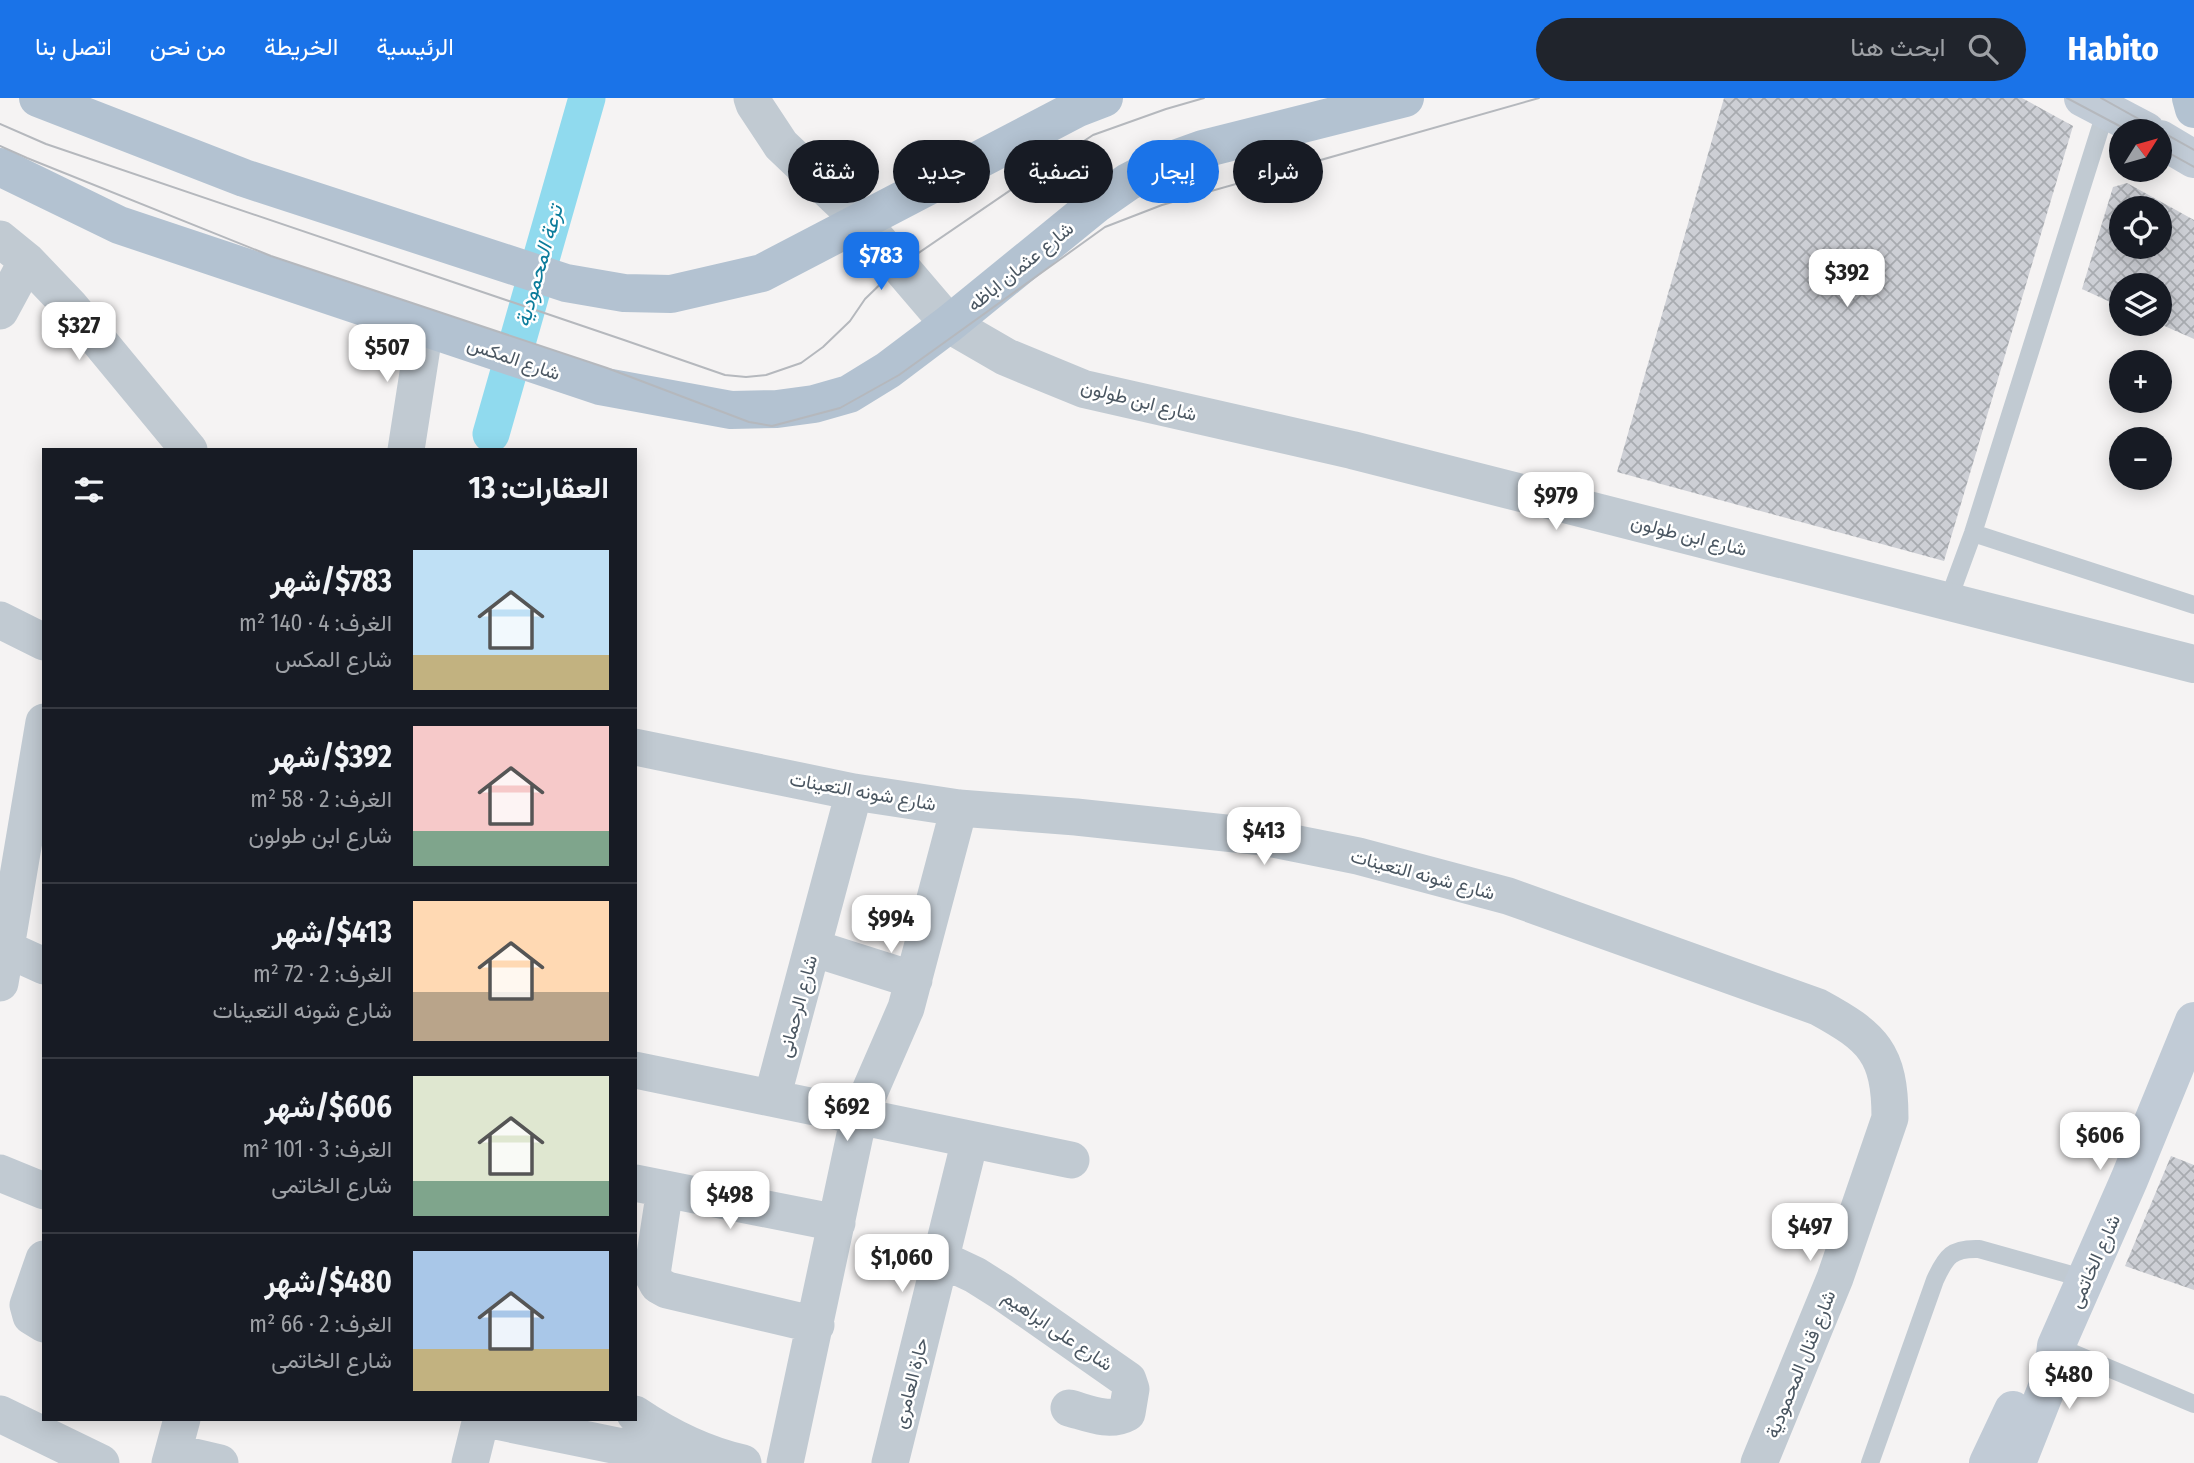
<!DOCTYPE html>
<html lang="ar">
<meta charset="utf-8">
<style>
:root{--surface:#171b24;--page:#20242c;--text:#f1f3f6;--muted:#9ea1a6;--line:#363941;--accent:#1a73e8}
body{margin:0;font-family:"Fira Sans Condensed",Vazirmatn,sans-serif;background:var(--page);color:var(--text);direction:rtl;height:100vh;display:flex;flex-direction:column;font-size:26px;white-space:nowrap}
*{box-sizing:border-box;margin:0}
p{font-size:23px;color:var(--muted)}
.icon{flex:none;width:38px;height:38px;fill:none;stroke:currentColor;stroke-width:2;stroke-linecap:round;stroke-linejoin:round}
.map{position:relative;flex:1;overflow:hidden;direction:ltr}
.details{position:absolute;left:42px;top:350px;width:595px;height:973px;display:flex;flex-direction:column;background:var(--surface);border-radius:0px;box-shadow:0 4px 18px #0003;direction:rtl}
.details>*{flex:none}
.hud{position:absolute;left:658px;top:42px;width:665px;height:63px;direction:rtl;display:flex;gap:14px}
.needle{width:46px;rotate:53deg}
.controls{position:absolute;left:2109px;top:21px;display:grid;gap:14px}
.controls a{display:grid;place-items:center;width:63px;height:63px;border-radius:50%;background:var(--surface);box-shadow:0 4px 18px #0003;font-size:35px}
.price{position:absolute;translate:-50% -60px;padding:0 16px;border-radius:14px;background:#fff;color:#222;font-size:23px;line-height:46px;filter:drop-shadow(0 2px 4px #0008)}
.price::after{content:'';position:absolute;left:50%;top:42px;width:21px;height:16px;margin-left:-10px;background:inherit;clip-path:polygon(0 0,100% 0,50% 100%)}
.price.active{background:var(--accent);color:#fff}
ul{padding:0;list-style:none}
li{display:flex;align-items:center;gap:21px;height:175px;padding:0 28px}
li+li{border-top:2px solid var(--line)}
li span{display:grid;place-items:center;flex:none;width:196px;height:140px;border-radius:0px;color:#555}
li>.icon{margin-inline-start:auto}
span .icon{width:84px;height:84px;fill:#fffc;stroke-width:1}
li b{font-size:30px}
h2{display:flex;justify-content:space-between;align-items:center;height:84px;padding:0 28px;font-size:30px}
.tag{padding:0 24px;border-radius:32px;background:var(--surface);box-shadow:0 4px 18px #0003;font-size:24px;line-height:63px}
.tag.active{background:var(--accent);color:#fff}
header{display:flex;align-items:center;gap:42px;box-sizing:border-box;height:98px;padding:0 35px;background:var(--accent);color:#fff}
header strong{font-size:33px}
nav{display:flex;gap:38px;margin-inline-start:auto;font-size:24px}
.search{width:490px;height:63px;background:var(--page);display:flex;align-items:center;gap:18px;box-sizing:border-box;padding:0 24px;border-radius:38px;color:var(--muted);font-size:26px}
.map>svg:first-child{display:block}
</style>
<header>
<strong>Habito</strong>
<div class="search"><svg class="icon" aria-label="search" viewBox="0 0 24 24"><circle cx="10" cy="10" r="6"/><path d="M15 15l6 6"/></svg>ابحث هنا</div>
<nav><a>الرئيسية</a><a>الخريطة</a><a>من نحن</a><a>اتصل بنا</a></nav>
</header>
<div class="map">
<svg width="2194" height="1365" viewBox="0 0 2194 1365">
<defs>
<pattern id="building-cross-hatch" width="8" height="8" patternUnits="userSpaceOnUse" patternTransform="scale(1.75)"><rect width="8" height="8" fill="#cdcfd5"/><path d="M0 0l8 8M0 8l8-8" fill="none" stroke="#a8abb0"/></pattern>
</defs>
<rect width="100%" height="100%" fill="#f5f3f3"/>
<g fill="none" stroke-linecap="round" stroke-linejoin="round">
<path stroke="#90daee" stroke-width="37" d="M 491,336 L 587,0"/>
</g>
<path fill="url(#building-cross-hatch)" fill-rule="evenodd" d="M 1724,0 L 2022,0 L 2073,28 L 1944,463 L 1617,374 Z
M 2127,85 L 2194,122 L 2194,241 L 2160,226 L 2160,187 L 2121,187 L 2121,209 L 2082,191 L 2113,89 ZM 2121,110 L 2160,110 L 2160,149 L 2121,149 Z
M 2171,1058 L 2194,1067 L 2194,1192 L 2125,1168 Z"/>
<g fill="none" stroke-linecap="round" stroke-linejoin="round">
<path stroke="#c1cad2" stroke-width="18" d="M 1973,435 L 2194,507
M 1948,503 L 1973,435 L 2106,12
M 2056,1248 L 2194,1306
M 1870,1365 L 1935,1182 C 1946,1158 1952,1150 1979,1151 L 2086,1181"/>
<path stroke="#c1cad2" stroke-width="37" d="M 752,0 L 754,6 L 781,47 L 861,123
M 0,141 L 27,163 L 70,208 L 189,352
M 0,213 L 27,163
M 406,352 L 425,230
M 0,522 L 44,544
M 635,649 L 854,694 L 959,710 L 1076,719 L 1263,739 L 1358,758 L 1508,798 L 1818,909 C 1873,939 1890,955 1890,1020 L 1835,1180 L 1759,1365
M 0,848 L 44,868
M 813,850 L 914,882
M 0,885 L 44,624
M 635,972 L 1071,1062
M 772,1000 L 854,694
M 0,1075 L 44,1093
M 635,1085 L 837,1125
M 665,1091 L 652,1176 L 658,1187 L 667,1192 L 816,1227
M 44,1161 L 28,1207 L 31,1218 L 44,1226
M 941,1161 L 975,1177 L 1002,1194 L 1128,1282 L 1131,1291 L 1127,1315 C 1109,1325 1088,1315 1069,1310
M 0,1316 L 101,1365
M 635,1316 C 669,1339 703,1356 743,1365
M 486,1321 L 618,1348 L 652,1350 L 681,1344 L 688,1365
M 173,1354 L 220,1365
M 170,1365 L 182,1321
M 470,1365 L 481,1321
M 785,1365 L 859,1018 L 906,910 L 959,710
M 890,1365 L 970,1042"/>
<path stroke="#c1cad2" stroke-width="38" d="M 861,123 L 949,226 L 1006,259 L 1084,291 L 1352,352 L 2194,566"/>
<path stroke="#c1cbd6" stroke-width="38" d="M 2083,0 L 2146,33
M 2160,41 L 2194,61
M 1988,1365 L 2013,1312
M 2017,1365 L 2053,1274 L 2056,1248 L 2129,1082 L 2194,923"/>
<path stroke="#b3c2d1" stroke-width="38" d="M 38,0 L 244,80 L 566,185 L 624,195 L 671,196 L 762,175 L 1078,10 L 1104,0
M 2191,0 L 2194,11
M 0,69 L 119,127 L 600,288 L 731,312 L 777,311 L 814,306 L 849,296 L 888,272 L 949,226 L 1095,107 L 1128,84 L 1164,65 L 1203,51 L 1405,0"/>
<path stroke="#b5b8bd" stroke-width="2" d="M 2067,0 L 2129,33
M 2101,0 L 2194,52
M 0,26 L 46,46 L 624,242 L 725,277 L 746,279 L 766,277 L 801,265 L 823,249 L 850,223 L 865,201 L 898,169 L 1043,70 L 1093,37 L 1166,11 L 1204,0
M 0,48 L 27,60 L 271,158 L 607,270 L 749,324 L 772,328 L 840,310 L 899,277 L 1105,129 L 1162,107 L 1539,0
M 2160,50 L 2194,69"/>
</g>
<g text-anchor="middle" stroke-width="5" stroke-linejoin="round" paint-order="stroke">
<g font-size="19" fill="#4a5661" stroke="#fff">
<text transform="translate(1020 168) rotate(-39)" y="7">شارع عثمان اباظه</text>
<text transform="translate(514 260) rotate(19)" y="7">شارع المكس</text>
<text transform="translate(1139 302) rotate(14)" y="7">شارع ابن طولون</text>
<text transform="translate(1689 437) rotate(14)" y="7">شارع ابن طولون</text>
<text transform="translate(863 693) rotate(10)" y="7">شارع شونه التعينات</text>
<text transform="translate(1423 776) rotate(15)" y="7">شارع شونه التعينات</text>
<text transform="translate(797 908) rotate(-75)" y="7">شارع الرحمانى</text>
<text transform="translate(2094 1163) rotate(-66)" y="7">شارع الخاتمى</text>
<text transform="translate(1058 1232) rotate(34)" y="7">شارع على ابراهيم</text>
<text transform="translate(1800 1266) rotate(-68)" y="7">شارع قنال المحمودية</text>
<text transform="translate(910 1285) rotate(-76)" y="7">حارة العامرى</text>
</g>
<g font-size="21" font-style="italic" fill="#0c7c9b" stroke="#fff">
<text transform="translate(539 168) rotate(-74)" y="7">ترعة المحمودية</text>
</g>
</g>
</svg>
<div class="controls">
<a><svg class="needle" viewBox="-14 -14 28 28"><path d="M0-13l5 13h-10z" fill="#e53935"/><path d="M0 13l5-13h-10z" fill="#9ea1a6"/></svg></a>
<a><svg class="icon" aria-label="locate" viewBox="0 0 24 24"><circle cx="12" cy="12" r="6"/><path d="M12 2v4M12 18v4M2 12h4M18 12h4"/></svg></a>
<a><svg class="icon" aria-label="layers" viewBox="0 0 24 24"><path d="M12 4l9 5-9 5-9-5zM3 14l9 5 9-5"/></svg></a>
<a>+</a>
<a>−</a>
</div>
<b class="price active" style="left:881px;top:194px">$783</b>
<b class="price" style="left:1847px;top:211px">$392</b>
<b class="price" style="left:79px;top:264px">$327</b>
<b class="price" style="left:387px;top:286px">$507</b>
<b class="price" style="left:1556px;top:434px">$979</b>
<b class="price" style="left:1264px;top:769px">$413</b>
<b class="price" style="left:891px;top:857px">$994</b>
<b class="price" style="left:847px;top:1045px">$692</b>
<b class="price" style="left:2100px;top:1074px">$606</b>
<b class="price" style="left:730px;top:1133px">$498</b>
<b class="price" style="left:1810px;top:1165px">$497</b>
<b class="price" style="left:902px;top:1196px">$1,060</b>
<b class="price" style="left:2069px;top:1313px">$480</b>
<div class="hud">
<a class="tag">شراء</a>
<a class="tag active">إيجار</a>
<a class="tag">تصفية</a>
<a class="tag">جديد</a>
<a class="tag">شقة</a>
</div>
<section class="details">
<h2>العقارات: 13<svg class="icon" aria-label="filters" viewBox="0 0 24 24"><path d="M4 7h16M4 17h16"/><circle cx="9" cy="7" r="2"/><circle cx="15" cy="17" r="2"/></svg></h2>
<ul>
<li><span style="background:linear-gradient(#bfe0f5 75%,#c2b280 0)"><svg class="icon" aria-label="home" viewBox="0 0 24 24"><path d="M3 11l9-7 9 7M6 9v11h12V9"/></svg></span><div><b>$783/شهر</b><p>الغرف: 4 · 140 m²</p><p>شارع المكس</p></div></li>
<li><span style="background:linear-gradient(#f6c9c9 75%,#7fa58c 0)"><svg class="icon" aria-label="home" viewBox="0 0 24 24"><path d="M3 11l9-7 9 7M6 9v11h12V9"/></svg></span><div><b>$392/شهر</b><p>الغرف: 2 · 58 m²</p><p>شارع ابن طولون</p></div></li>
<li><span style="background:linear-gradient(#ffd9b3 65%,#b9a48a 0)"><svg class="icon" aria-label="home" viewBox="0 0 24 24"><path d="M3 11l9-7 9 7M6 9v11h12V9"/></svg></span><div><b>$413/شهر</b><p>الغرف: 2 · 72 m²</p><p>شارع شونه التعينات</p></div></li>
<li><span style="background:linear-gradient(#dfe7d0 75%,#7fa58c 0)"><svg class="icon" aria-label="home" viewBox="0 0 24 24"><path d="M3 11l9-7 9 7M6 9v11h12V9"/></svg></span><div><b>$606/شهر</b><p>الغرف: 3 · 101 m²</p><p>شارع الخاتمى</p></div></li>
<li><span style="background:linear-gradient(#a9c7e8 70%,#c2b280 0)"><svg class="icon" aria-label="home" viewBox="0 0 24 24"><path d="M3 11l9-7 9 7M6 9v11h12V9"/></svg></span><div><b>$480/شهر</b><p>الغرف: 2 · 66 m²</p><p>شارع الخاتمى</p></div></li>
</ul>
</section>
</div>
